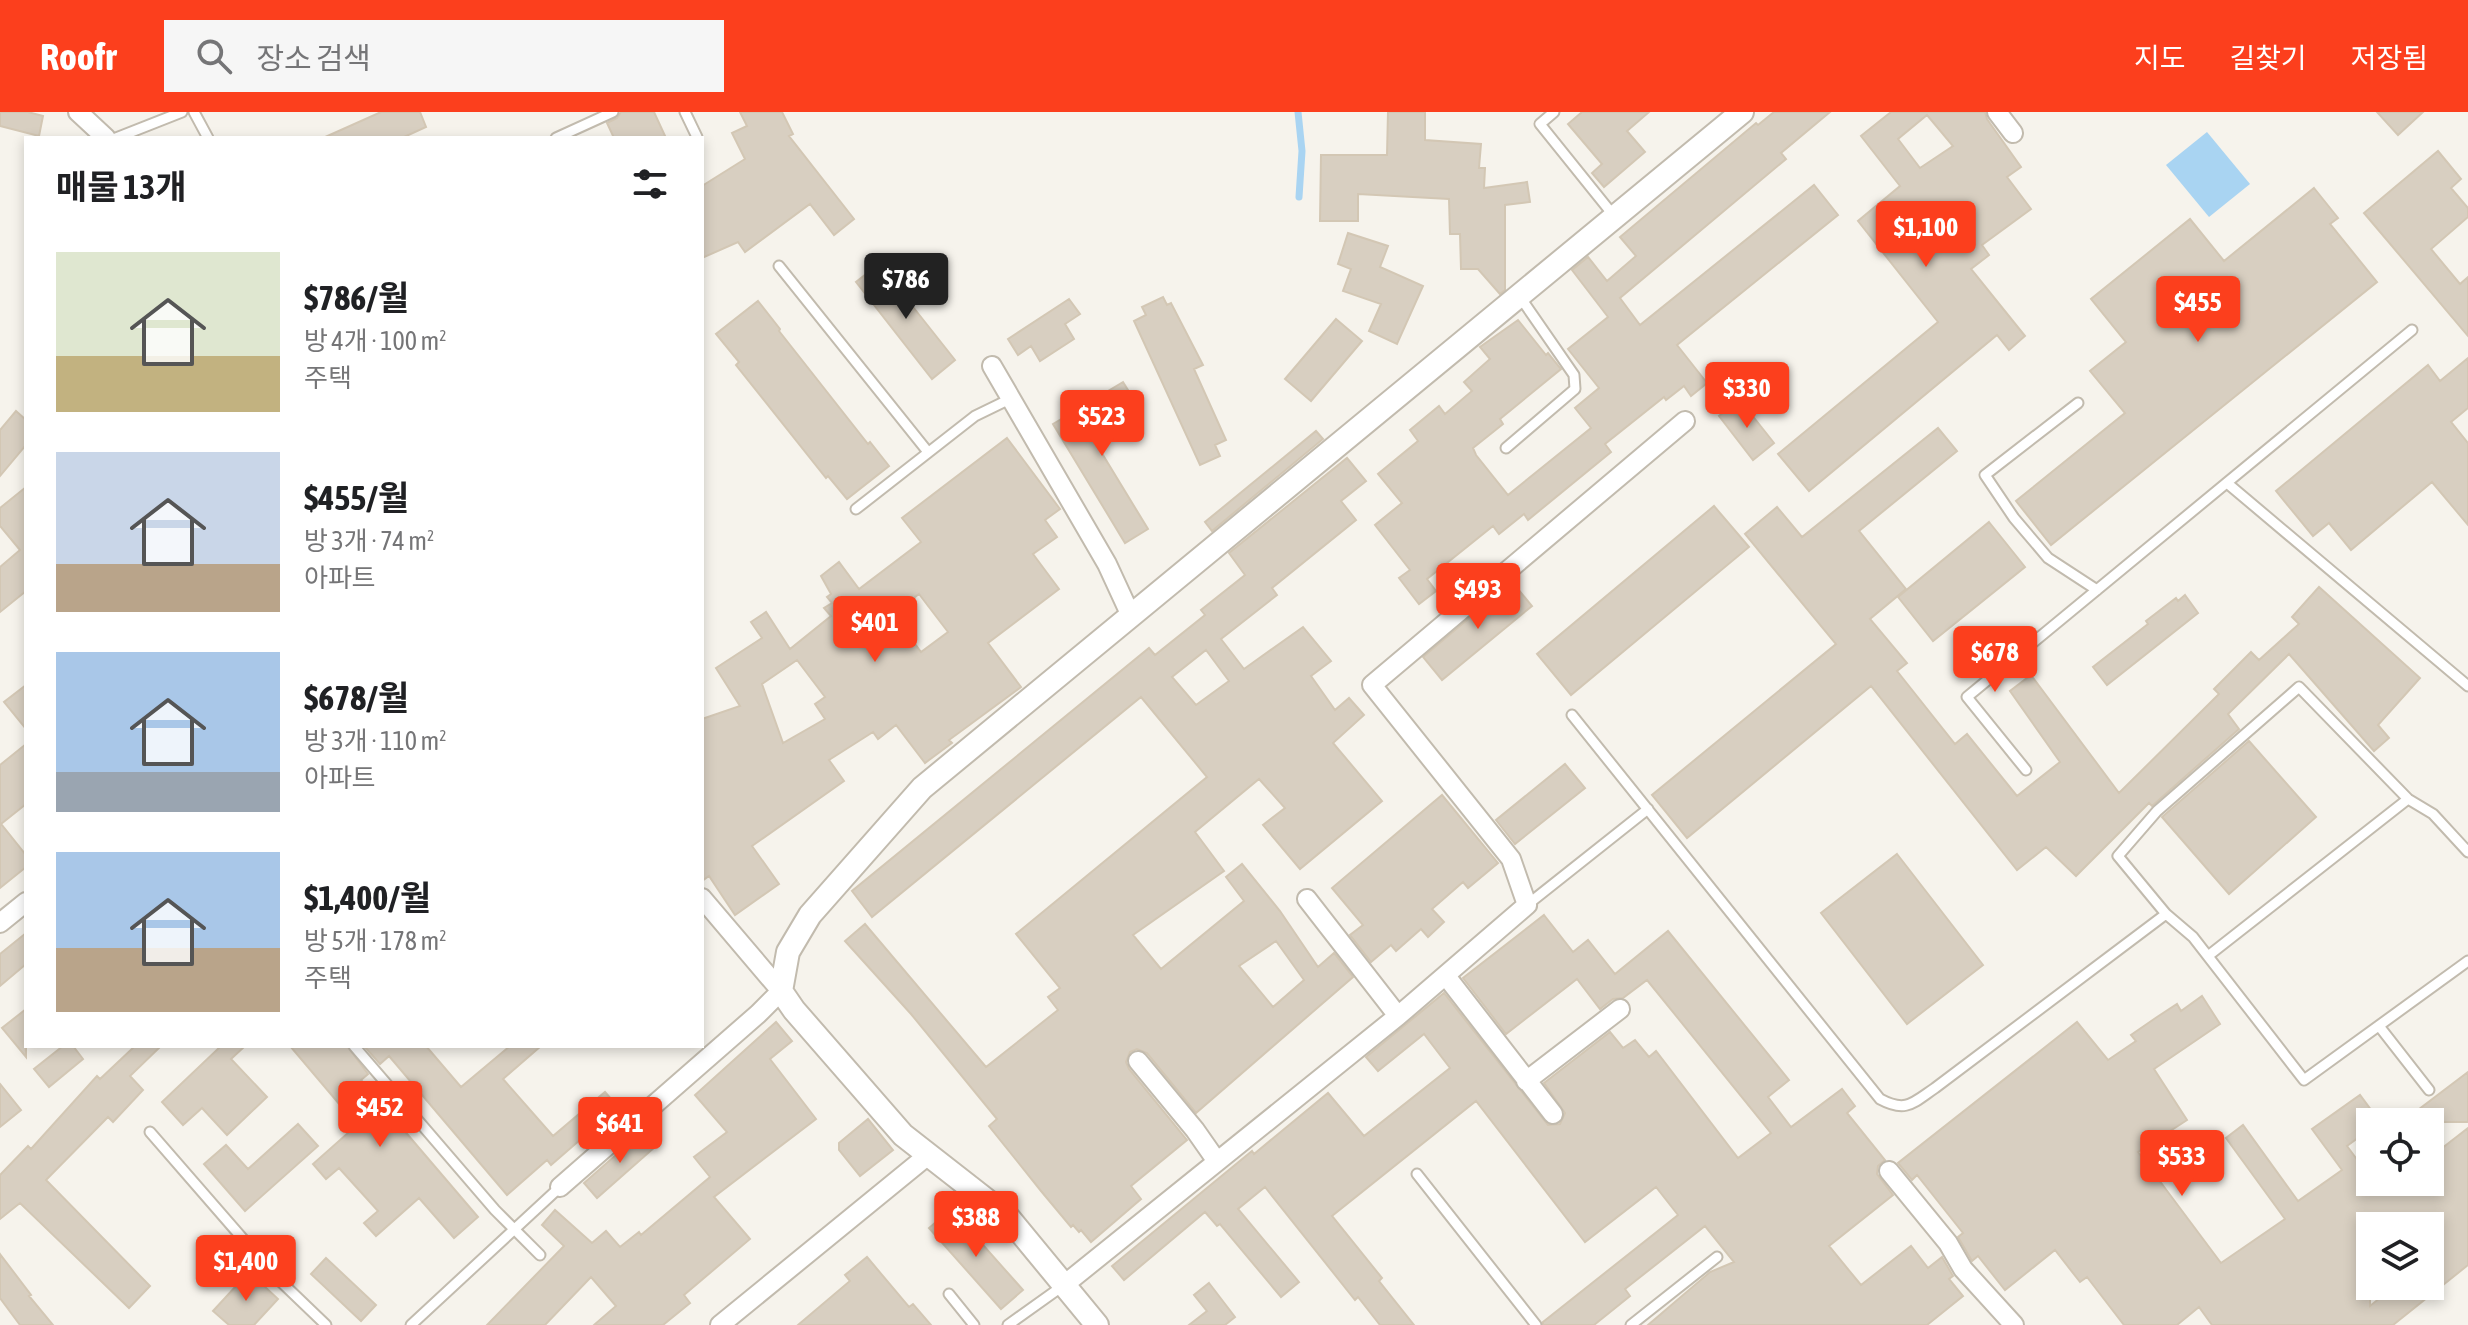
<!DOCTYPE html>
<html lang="ko">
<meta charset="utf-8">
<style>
:root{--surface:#fff;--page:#f6f6f6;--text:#202124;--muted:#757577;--accent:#fc3f1d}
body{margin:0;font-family:"Asap Condensed","Noto Sans KR",sans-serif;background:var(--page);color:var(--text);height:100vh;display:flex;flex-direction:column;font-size:30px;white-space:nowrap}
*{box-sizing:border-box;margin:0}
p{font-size:26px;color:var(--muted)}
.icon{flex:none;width:44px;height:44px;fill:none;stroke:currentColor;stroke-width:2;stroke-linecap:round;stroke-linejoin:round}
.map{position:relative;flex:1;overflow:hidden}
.details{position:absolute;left:24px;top:24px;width:680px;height:912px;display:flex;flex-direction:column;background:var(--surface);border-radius:0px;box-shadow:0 4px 12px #0003}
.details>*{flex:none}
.tools{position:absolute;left:2356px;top:996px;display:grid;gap:16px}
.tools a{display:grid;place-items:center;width:88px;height:88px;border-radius:0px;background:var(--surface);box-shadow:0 4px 12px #0003;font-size:40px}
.price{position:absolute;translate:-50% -68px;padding:0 18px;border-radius:8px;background:var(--accent);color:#fff;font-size:26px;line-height:52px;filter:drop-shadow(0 2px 4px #0008)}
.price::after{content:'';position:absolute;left:50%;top:48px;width:24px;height:18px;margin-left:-12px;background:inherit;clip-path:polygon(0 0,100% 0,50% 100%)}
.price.active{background:#222;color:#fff}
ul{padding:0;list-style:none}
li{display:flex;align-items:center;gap:24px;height:200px;padding:0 32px}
li span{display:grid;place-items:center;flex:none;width:224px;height:160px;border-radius:0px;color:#555}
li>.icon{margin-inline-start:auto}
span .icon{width:96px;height:96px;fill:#fffc;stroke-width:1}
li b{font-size:34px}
h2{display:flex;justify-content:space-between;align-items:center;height:96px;padding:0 32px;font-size:34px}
header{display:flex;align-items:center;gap:48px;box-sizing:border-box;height:112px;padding:0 40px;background:var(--accent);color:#fff}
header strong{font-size:38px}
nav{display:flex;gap:44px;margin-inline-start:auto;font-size:28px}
.search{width:560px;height:72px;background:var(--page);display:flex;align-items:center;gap:20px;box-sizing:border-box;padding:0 28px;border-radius:0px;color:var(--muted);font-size:30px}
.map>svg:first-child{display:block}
</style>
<header>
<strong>Roofr</strong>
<div class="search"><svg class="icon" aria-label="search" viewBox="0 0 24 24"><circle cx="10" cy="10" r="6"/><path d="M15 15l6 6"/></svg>장소 검색</div>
<nav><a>지도</a><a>길찾기</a><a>저장됨</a></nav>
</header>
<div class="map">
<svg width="2468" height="1213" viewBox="0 0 2468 1213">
<rect width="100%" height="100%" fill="#f6f3ec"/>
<path fill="#a9d4f2" d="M 2207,20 L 2250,72 L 2209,105 L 2166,53 Z"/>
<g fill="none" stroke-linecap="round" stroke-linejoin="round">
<path stroke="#a9d4f2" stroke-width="7" d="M 1298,0 L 1302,39 L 1299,85"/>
</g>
<path fill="#d8cfc1" stroke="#d3c7b4" stroke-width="2" fill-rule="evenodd" d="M 0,0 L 28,0 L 43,4 L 39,24 L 0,14 Z
M 381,0 L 420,0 L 426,15 L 402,26 L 323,26 Z
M 621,0 L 654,0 L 666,26 L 614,26 L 607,11 L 617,6 Z
M 740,0 L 782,0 L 793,22 L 789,24 L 854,107 L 834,123 L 810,92 L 745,140 L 738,130 L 702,146 L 702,74 L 745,47 L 732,21 L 747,14 Z
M 1388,0 L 1425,0 L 1425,28 L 1481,32 L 1479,56 L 1485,56 L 1484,76 L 1527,70 L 1530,90 L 1505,93 L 1505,178 L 1500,182 L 1478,157 L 1461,157 L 1460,122 L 1450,122 L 1449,87 L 1358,82 L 1358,109 L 1320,109 L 1321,43 L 1387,43 Z
M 1582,0 L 1649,0 L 1627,19 L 1645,40 L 1604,75 L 1592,61 L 1602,52 L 1568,12 Z
M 1774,0 L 1830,0 L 1781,41 L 1786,47 L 1620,186 L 1640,213 L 1814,73 L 1838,103 L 1677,233 L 1707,271 L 1691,284 L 1684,274 L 1666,288 L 1664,285 L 1605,332 L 1611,340 L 1528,408 L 1524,402 L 1499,422 L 1493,414 L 1427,467 L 1436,479 L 1419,492 L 1399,466 L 1410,458 L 1375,413 L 1402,391 L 1378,362 L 1418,329 L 1410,318 L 1439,294 L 1445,302 L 1472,279 L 1464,270 L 1490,247 L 1480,235 L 1518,208 L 1546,243 L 1548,241 L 1561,257 L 1500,307 L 1503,312 L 1473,336 L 1476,343 L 1508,383 L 1591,316 L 1575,296 L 1599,276 L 1568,237 L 1608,205 L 1572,158 L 1588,145 L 1607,169 L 1636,144 L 1620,125 L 1756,11 L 1758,13 Z
M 1891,0 L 1985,0 L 1987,7 L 2021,55 L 2007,65 L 2031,97 L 1982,133 L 1989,143 L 1971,157 L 2025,224 L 2009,238 L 1997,223 L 1809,379 L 1778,342 L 1938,210 L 1858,109 L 1900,74 L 1861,24 ZM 1927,3 L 1953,34 L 1920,56 L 1898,27 Z
M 2377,0 L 2423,0 L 2398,23 Z
M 2438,39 L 2461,67 L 2451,76 L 2468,96 L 2468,105 L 2431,137 L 2460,172 L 2468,165 L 2468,224 L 2364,101 Z
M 2314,76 L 2338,106 L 2330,112 L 2377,170 L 2051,433 L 2016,389 L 2125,301 L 2090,259 L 2126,230 L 2091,187 L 2190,107 L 2224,149 Z
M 1348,121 L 1388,134 L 1380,155 L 1423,174 L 1397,232 L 1369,219 L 1381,192 L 1343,179 L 1351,157 L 1338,152 Z
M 879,152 L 955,248 L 932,267 L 856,170 Z
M 1163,185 L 1167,193 L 1171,191 L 1203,253 L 1194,257 L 1226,328 L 1215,333 L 1220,344 L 1200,353 L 1134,209 L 1146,203 L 1142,195 Z
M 1069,187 L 1080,202 L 1065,212 L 1074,227 L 1040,249 L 1031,234 L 1018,243 L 1008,227 Z
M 758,189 L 780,217 L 779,219 L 868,332 L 870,330 L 889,354 L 847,387 L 828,364 L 826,366 L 736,253 L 739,250 L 716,222 Z
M 1336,207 L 1362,229 L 1311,289 L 1285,267 Z
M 2468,246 L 2468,296 L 2451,310 L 2468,331 L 2468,413 L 2432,370 L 2351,438 L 2329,411 L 2313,424 L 2276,379 L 2428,253 L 2440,269 Z
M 1123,270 L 1136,291 L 1089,320 L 1148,417 L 1125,431 L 1053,312 Z
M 1740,288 L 1774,331 L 1753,348 L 1719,304 Z
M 16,299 L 26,308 L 26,333 L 0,364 L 0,318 Z
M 1938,316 L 1957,339 L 1859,419 L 1906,477 L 1870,507 L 1907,551 L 1897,559 L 1955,632 L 1967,622 L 2017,684 L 2060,650 L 2010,579 L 2031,563 L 2119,681 L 2219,582 L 2214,577 L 2251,540 L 2259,548 L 2299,512 L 2292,505 L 2319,475 L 2420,566 L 2378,613 L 2389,626 L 2374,639 L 2289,542 L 2228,602 L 2239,617 L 2152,694 L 2149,691 L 2076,764 L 2046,735 L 2017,758 L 1871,574 L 1687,726 L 1652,683 L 1836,532 L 1745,422 L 1777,395 L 1802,425 Z
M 1316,319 L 1323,327 L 1212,419 L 1205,410 Z
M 1007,326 L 1060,397 L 1045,408 L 1057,425 L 1033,442 L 1059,477 L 988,531 L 1021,575 L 949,628 L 952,631 L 925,651 L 896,613 L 878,627 L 873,620 L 829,648 L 844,669 L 752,734 L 779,772 L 735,803 L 709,764 L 702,769 L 702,607 L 740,594 L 716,556 L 762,526 L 751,510 L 766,500 L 790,537 L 831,504 L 824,496 L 832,491 L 827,485 L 831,482 L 821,464 L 839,450 L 859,477 L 921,430 L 902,406 ZM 919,482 L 948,520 L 921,540 L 893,502 ZM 797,548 L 825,585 L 815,592 L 825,607 L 783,631 L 762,572 Z
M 1347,346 L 1366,369 L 1341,389 L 1356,408 L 1272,476 L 1277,483 L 1221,527 L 1244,557 L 1303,515 L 1331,549 L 1311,564 L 1335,598 L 1349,586 L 1364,603 L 1333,631 L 1382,689 L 1300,757 L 1263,713 L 1285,696 L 1259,667 L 1195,720 L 1224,759 L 1133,823 L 1161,857 L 1244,789 L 1226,765 L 1242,752 L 1280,799 L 1318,855 L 1334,841 L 1353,865 L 1196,1001 L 1147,941 L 1137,937 L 1130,940 L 1126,950 L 1129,957 L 1187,1028 L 1131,1074 L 1141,1087 L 1091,1130 L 1081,1118 L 1079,1120 L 1073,1113 L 1071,1115 L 1041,1079 L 989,1014 L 997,1007 L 911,902 L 845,829 L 865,812 L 986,955 L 1058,898 L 1048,885 L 1060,876 L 1016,822 L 1207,665 L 1141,585 L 872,805 L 852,779 L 1149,536 L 1155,543 L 1205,503 L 1201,498 L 1245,463 L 1229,441 ZM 1206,538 L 1229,569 L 1196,593 L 1172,565 ZM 1276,829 L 1304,868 L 1273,895 L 1239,854 Z
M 26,375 L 26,479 L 0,500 L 0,455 L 20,438 L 0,414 L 0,396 Z
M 1714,394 L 1749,435 L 1571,583 L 1537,542 Z
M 1989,410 L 2025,455 L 1933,529 L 1898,485 Z
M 1512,470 L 1532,494 L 1442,568 L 1423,545 Z
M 2185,483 L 2198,501 L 2107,573 L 2093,555 L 2148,512 L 2146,509 L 2176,486 L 2178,489 Z
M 26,573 L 26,617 L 4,590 Z
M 2249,629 L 2316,705 L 2229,782 L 2162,705 Z
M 26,632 L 26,692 L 1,712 L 26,743 L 26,755 L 0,776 L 0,653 Z
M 1565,652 L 1585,676 L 1515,732 L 1496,708 Z
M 1442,683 L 1498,751 L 1468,776 L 1463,770 L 1432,797 L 1444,810 L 1428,825 L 1421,817 L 1396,839 L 1391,833 L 1371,850 L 1350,823 L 1363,813 L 1332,776 Z
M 1897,742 L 1983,853 L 1907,912 L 1821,801 Z
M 1544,803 L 1573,840 L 1588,828 L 1615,862 L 1668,819 L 1789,968 L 1768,985 L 1791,1015 L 1842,977 L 1855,994 L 1847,1001 L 1885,1048 L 1878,1054 L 1877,1062 L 1893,1083 L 1829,1134 L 1861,1173 L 1911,1134 L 1928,1156 L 1942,1145 L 1953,1164 L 1949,1167 L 1963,1184 L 1927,1213 L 1648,1213 L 1710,1160 L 1734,1150 L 1705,1114 L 1625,1177 L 1630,1184 L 1594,1213 L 1543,1213 L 1543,1210 L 1678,1103 L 1656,1075 L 1585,1130 L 1476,989 L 1332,1104 L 1382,1166 L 1379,1169 L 1414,1213 L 1380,1213 L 1358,1185 L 1355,1188 L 1265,1075 L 1238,1097 L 1299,1170 L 1281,1185 L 1220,1112 L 1217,1114 L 1205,1100 L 1124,1168 L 1112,1154 L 1252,1039 L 1254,1042 L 1328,981 L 1364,1024 L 1450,956 L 1424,922 L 1378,959 L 1366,945 L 1444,881 L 1548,1013 L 1560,1012 L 1565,1001 L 1544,971 L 1610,920 L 1623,936 L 1635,928 L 1649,945 L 1656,939 L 1738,1046 L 1771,1021 L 1647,868 L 1623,886 L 1613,887 L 1600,897 L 1577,867 L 1506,922 L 1463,866 Z
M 26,821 L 26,852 L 0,874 L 0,842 Z
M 2202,884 L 2220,912 L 2154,957 L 2187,1008 L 2138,1040 L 2221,1151 L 2285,1107 L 2226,1026 L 2243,1013 L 2298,1089 L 2342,1058 L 2312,1017 L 2360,983 L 2380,1010 L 2370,1010 L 2370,1017 L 2347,1034 L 2370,1065 L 2370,1070 L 2430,1070 L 2430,1056 L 2437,1051 L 2432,1044 L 2468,1016 L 2468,1153 L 2393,1213 L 2212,1213 L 2199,1195 L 2177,1213 L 2124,1213 L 2087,1165 L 2080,1170 L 2055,1138 L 2005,1178 L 1978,1144 L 1972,1149 L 1958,1125 L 1963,1121 L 1917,1063 L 1912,1068 L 1898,1051 L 2077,910 L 2108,948 L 2136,929 L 2131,923 L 2157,905 L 2177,892 L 2181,899 ZM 2370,1114 L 2430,1114 L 2430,1174 L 2395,1174 L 2370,1194 Z
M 26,897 L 26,945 L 2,916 Z
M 776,910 L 792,929 L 770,947 L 816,1007 L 714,1085 L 750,1127 L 684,1183 L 690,1191 L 663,1213 L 594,1213 L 616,1194 L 591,1165 L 545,1213 L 487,1213 L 564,1134 L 542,1113 L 555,1098 L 592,1131 L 606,1119 L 620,1135 L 639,1120 L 641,1123 L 710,1065 L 694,1045 L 727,1020 L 695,983 Z
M 63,934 L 73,934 L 83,947 L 49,975 L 34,957 Z
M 135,934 L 161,934 L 130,964 L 143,978 L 113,1010 L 108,1005 L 46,1068 L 150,1174 L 129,1196 L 20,1091 L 0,1107 L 0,1063 L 28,1034 L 31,1037 L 97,964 L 100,967 Z
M 221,934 L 245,934 L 231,947 L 267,985 L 227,1023 L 202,996 L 183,1013 L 162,990 Z
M 290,934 L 347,934 L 368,962 L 361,968 L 478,1105 L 454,1126 L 419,1086 L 376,1124 L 364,1111 L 378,1099 L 339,1056 L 326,1067 L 313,1052 L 357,1013 Z
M 364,934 L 426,934 L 461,975 L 510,934 L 541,934 L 503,967 L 553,1024 L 605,980 L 618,995 L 551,1053 L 547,1048 L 507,1083 L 389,944 L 380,952 Z
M 2468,960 L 2468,1010 L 2402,1010 Z
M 0,972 L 21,998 L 0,1015 Z
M 868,1007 L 893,1038 L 860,1064 L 839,1038 L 839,1031 Z
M 298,1012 L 318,1034 L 245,1099 L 204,1052 L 226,1033 L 248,1057 Z
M 642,1020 L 655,1035 L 597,1086 L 584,1071 Z
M 951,1097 L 1023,1178 L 1001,1197 L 929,1116 Z
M 0,1142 L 31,1183 L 29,1184 L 53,1213 L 20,1213 L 0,1186 Z
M 867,1145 L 909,1195 L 913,1192 L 931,1213 L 798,1213 L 850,1169 L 845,1163 Z
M 326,1146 L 376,1193 L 361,1209 L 311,1162 Z
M 249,1160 L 278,1187 L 254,1213 L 229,1213 L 213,1199 Z
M 1209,1171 L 1235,1205 L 1225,1213 L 1189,1213 L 1207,1199 L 1194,1183 Z"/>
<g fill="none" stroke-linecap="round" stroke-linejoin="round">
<g stroke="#c2bbae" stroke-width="13">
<path id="service" d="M 194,0 L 208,26
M 685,0 L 697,25
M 1554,0 L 1540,12 L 1614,104
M 116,26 L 182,0
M 556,26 L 613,0
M 779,154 L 928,340
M 2078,291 L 1985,363 L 2014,406 L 2048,446 L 2097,478
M 1506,336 L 1575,277 L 1574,263 L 1520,185
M 2227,371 L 2468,574
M 856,397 L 975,304 L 1012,286
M 1572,603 L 1880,987 C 1906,1001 1913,991 1935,976 L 2166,802
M 2026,658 L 1967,585 L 2412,218
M 2468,740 L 2433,702 L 2408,687 L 2299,575 L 2157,699 L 2118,744 L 2166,802 L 2193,825 L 2304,968 L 2468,849
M 1527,793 L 1648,697
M 2208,844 L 2408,687
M 2379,914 L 2429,978
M 354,934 L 495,1098 L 540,1143
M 150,1020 L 276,1165 L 326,1213
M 1417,1062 L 1536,1213
M 949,1182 L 974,1213
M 411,1213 L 560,1075
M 1008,1213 L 1064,1173
M 1631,1213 L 1717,1145"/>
</g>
<g stroke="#c2bbae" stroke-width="22">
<path id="minor" d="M 78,0 L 106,26
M 1997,0 L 2013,21
M 992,254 L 1107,452 L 1131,504
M 1307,787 L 1398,904
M 0,811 L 26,790
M 1446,864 L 1553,1002
M 1138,949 L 1195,1018 L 1216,1048
M 1526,969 L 1620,897
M 1889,1059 L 1948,1131 L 1963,1157 L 2014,1213
M 560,1075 L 758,902 L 781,879 L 702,786
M 1064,1173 L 1398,904 L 1527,793 L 1511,747 L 1372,573 L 1685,309
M 720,1213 L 927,1044"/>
</g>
<g stroke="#c2bbae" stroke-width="26">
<path id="tertiary" d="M 1097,1213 L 1008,1105 L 903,1023 L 794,898 L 781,879 L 788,840 L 810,803 L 922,676 L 1742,0"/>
</g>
<use href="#service" stroke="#fff" stroke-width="9"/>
<use href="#minor" stroke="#fff" stroke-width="18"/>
<use href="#tertiary" stroke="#fff" stroke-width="22"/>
</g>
</svg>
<div class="tools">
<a><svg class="icon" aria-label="locate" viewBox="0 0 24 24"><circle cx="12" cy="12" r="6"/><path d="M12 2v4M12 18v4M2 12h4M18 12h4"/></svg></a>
<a><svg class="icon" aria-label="layers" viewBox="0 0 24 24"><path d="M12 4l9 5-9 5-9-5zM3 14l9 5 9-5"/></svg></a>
</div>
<b class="price" style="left:1926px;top:157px">$1,100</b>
<b class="price active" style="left:906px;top:209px">$786</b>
<b class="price" style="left:2198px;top:232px">$455</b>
<b class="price" style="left:1747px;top:318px">$330</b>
<b class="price" style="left:1102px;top:346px">$523</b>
<b class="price" style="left:1478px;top:519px">$493</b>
<b class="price" style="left:875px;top:552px">$401</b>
<b class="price" style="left:1995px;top:582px">$678</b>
<b class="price" style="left:380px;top:1037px">$452</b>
<b class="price" style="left:620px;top:1053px">$641</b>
<b class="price" style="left:2182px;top:1086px">$533</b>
<b class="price" style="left:976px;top:1147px">$388</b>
<b class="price" style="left:246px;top:1191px">$1,400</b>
<section class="details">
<h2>매물 13개<svg class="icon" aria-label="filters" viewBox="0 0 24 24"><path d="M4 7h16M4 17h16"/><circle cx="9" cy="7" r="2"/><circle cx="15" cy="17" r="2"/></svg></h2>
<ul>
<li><span style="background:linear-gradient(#dfe7d0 65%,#c2b280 0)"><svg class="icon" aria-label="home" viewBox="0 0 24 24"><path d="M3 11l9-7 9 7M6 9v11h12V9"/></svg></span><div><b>$786/월</b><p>방 4개 · 100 m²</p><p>주택</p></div></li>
<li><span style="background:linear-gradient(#c9d6e8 70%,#b9a48a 0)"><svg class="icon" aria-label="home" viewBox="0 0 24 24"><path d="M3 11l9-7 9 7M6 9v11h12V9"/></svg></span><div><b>$455/월</b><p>방 3개 · 74 m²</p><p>아파트</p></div></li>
<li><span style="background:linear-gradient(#a9c7e8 75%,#9aa5b1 0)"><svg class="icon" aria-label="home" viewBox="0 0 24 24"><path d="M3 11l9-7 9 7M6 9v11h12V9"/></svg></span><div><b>$678/월</b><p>방 3개 · 110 m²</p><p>아파트</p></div></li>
<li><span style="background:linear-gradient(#a9c7e8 60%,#b9a48a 0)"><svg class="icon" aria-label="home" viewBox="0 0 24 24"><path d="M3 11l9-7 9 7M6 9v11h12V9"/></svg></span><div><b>$1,400/월</b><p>방 5개 · 178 m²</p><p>주택</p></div></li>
</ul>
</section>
</div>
